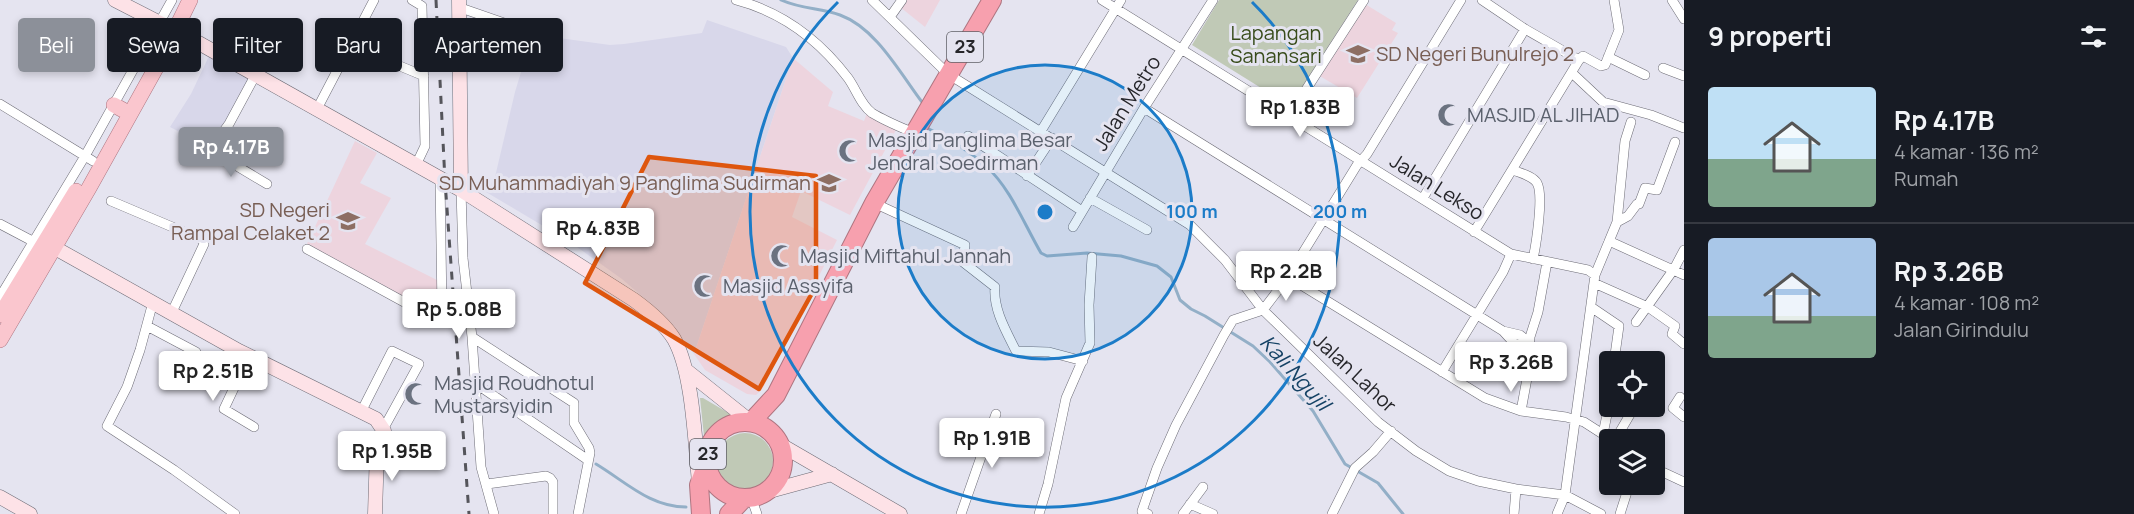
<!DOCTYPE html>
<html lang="id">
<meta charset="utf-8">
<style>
:root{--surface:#171b24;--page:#20242c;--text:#f1f3f6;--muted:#9ea1a6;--line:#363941;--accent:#8c9099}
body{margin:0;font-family:Manrope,sans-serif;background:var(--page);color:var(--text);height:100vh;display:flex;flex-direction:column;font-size:22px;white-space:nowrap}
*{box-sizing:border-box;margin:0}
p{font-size:20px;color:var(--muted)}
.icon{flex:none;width:33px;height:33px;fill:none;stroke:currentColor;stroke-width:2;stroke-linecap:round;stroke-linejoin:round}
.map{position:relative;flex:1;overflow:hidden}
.side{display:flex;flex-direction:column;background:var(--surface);width:450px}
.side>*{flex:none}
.top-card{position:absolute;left:18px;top:18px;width:570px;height:54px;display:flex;gap:12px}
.fabs{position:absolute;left:1599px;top:351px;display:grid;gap:12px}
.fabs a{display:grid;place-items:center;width:66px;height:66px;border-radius:6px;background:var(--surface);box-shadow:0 3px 9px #0003;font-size:30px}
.price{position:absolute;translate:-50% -51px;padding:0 14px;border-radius:6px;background:#fff;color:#222;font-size:20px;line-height:39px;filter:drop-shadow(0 2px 3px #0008)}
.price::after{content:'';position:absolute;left:50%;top:36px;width:18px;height:14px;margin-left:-9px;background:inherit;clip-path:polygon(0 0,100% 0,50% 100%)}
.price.on{background:var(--accent);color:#fff}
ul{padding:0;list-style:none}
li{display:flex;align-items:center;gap:18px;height:150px;padding:0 24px}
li+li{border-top:2px solid var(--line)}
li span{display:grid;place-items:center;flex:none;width:168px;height:120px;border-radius:6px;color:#555}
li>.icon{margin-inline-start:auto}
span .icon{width:72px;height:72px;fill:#fffc;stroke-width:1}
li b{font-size:26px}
h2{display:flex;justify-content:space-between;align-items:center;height:72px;padding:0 24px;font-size:26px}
.pill{padding:0 21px;border-radius:6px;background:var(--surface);box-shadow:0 3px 9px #0003;font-size:21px;line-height:54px}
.pill.on{background:var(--accent);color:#fff}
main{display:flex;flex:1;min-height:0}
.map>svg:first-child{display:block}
</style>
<main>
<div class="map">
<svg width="1684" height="514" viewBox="0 0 1684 514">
<rect width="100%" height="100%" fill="#e5e4f0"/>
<path fill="#d8d7ea" d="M 707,20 L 786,47 L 793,58 L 694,354 L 664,315 L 622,279 L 570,242 L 486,192 L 495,177 L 515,92 L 525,59 L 542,66 L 554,43 L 559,38 L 610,45 L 624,44 L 702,33 Z
M 209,56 L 252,79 L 210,148 L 170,127 L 191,94 Z"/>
<path fill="#edd4de" d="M 904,0 L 940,0 L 925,27 L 900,7 Z
M 1365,4 L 1396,23 L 1392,30 L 1398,33 L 1357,98 L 1318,75 Z
M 793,58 L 833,92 L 828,106 L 864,121 L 867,113 L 897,128 L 850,215 L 801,191 L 792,217 L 837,240 L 763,388 L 756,395 L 747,394 L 705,370 L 694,354 Z
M 355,141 L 377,153 L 360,183 L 391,198 L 365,244 L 439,281 L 438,306 L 435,310 L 423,308 L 306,246 Z"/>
<path fill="#c0c9b6" d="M 1219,0 L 1358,0 L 1290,106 L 1192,45 Z
M 700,398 L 703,398 L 732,415 L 718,422 L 704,436 Z
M717 461a28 28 0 1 1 56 0a28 28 0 1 1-56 0Z"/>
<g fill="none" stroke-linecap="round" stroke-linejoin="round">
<path stroke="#93afc7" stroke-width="3" d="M 781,0 C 801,9 820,8 840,15 C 876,28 900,73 922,102
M 927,128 C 948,138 968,150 986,166 C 1011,189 1024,224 1041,253 L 1047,256 L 1087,253 L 1121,256 L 1157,266 L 1171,277 L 1180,300 L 1191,309 L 1205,316 L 1253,346 L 1270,362 L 1313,411 L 1345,464 L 1378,483 L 1403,514
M 596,464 C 626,482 650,507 686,507"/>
<g stroke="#6d6c76" stroke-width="10">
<path id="street" d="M 412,0 L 422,6 L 425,146 L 416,165
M 736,0 C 782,12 820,41 848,78 C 856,89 861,105 872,113 C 885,121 900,127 914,133
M 872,0 L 948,74 L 1190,225 L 1225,260 L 1263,310 L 1378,422 L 1416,451 L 1449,471 L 1478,481 L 1516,489 L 1565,495 L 1601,514
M 1102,0 L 1511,254 L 1588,270 L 1595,275 L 1565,495 L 1557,514
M 1482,0 L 1525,29 L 1579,60
M 1672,0 L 1684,19
M 458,7 L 516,27
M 890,17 L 902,0
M 349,45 L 424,76
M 1608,57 L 1645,75
M 1579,60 L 1583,56 L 1601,66 L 1605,65 L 1619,30 L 1614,0
M 1663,68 L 1684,76
M 1572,73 L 1603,102 L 1651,115 L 1684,128
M 256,74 L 229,124 L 210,150 L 267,184
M 0,104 L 93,161
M 1144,108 L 1503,331 L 1520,335 L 1525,339 L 1525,344 L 1515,344 L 1503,331
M 317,109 L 374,0
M 1289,116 L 1364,0
M 1041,131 L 1121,0
M 968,136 L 1082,211
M 1513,170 C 1520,173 1533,176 1537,183 C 1544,195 1536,245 1533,259
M 1027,176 L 1052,138
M 461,190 L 463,258 L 472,337 L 481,467 L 494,514
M 1090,198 L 1147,230
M 1423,198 L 1525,29
M 111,201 L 203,240 L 204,244 L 172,312
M 874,203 L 965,245 L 963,262 L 995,287 C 993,309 1006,331 1016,351 L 1049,352 L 1083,361
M 1617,222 L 1628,216 L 1637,204 L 1639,204 L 1645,188 L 1657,190 L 1675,142
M 0,224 L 38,244
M 1073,227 L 1144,108 L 1213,0
M 1474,232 L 1579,60
M 1609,241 L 1684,275
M 307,249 L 426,314 L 437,315 L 442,310 L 440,178
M 1595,275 L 1617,222 L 1625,141 L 1631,122
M 1288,277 L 1485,398 L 1521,411 L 1566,417 L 1584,422 L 1612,440
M 1594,283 L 1648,307 L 1675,326 L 1672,334 L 1684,344
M 0,297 L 85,156 L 172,0
M 153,302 L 140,350 L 127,387 L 107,426 L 174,470 L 235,514
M 1591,307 L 1619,326 L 1614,362
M 1263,310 L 1288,277 L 1357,165 L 1367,154 L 1461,0
M 1636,322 L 1674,269 L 1684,250
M 147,326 L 196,352
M 472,337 L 574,403 L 574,423 L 589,448 L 590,453 L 578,514
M 249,356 L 224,409 L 254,427
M 1442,372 L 1503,272 L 1511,254
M 1654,373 L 1658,367
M 475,383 L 588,460
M 1680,397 L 1673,408 L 1684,417
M 1521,411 L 1528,373 L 1528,355 L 1530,337 L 1538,312 L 1547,262
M 361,412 L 392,351 L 419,364 L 386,424 L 382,425
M 1603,434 L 1610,400
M 1615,440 L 1635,406
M 377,450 L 439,448
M 1654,468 L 1684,482
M 487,484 L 546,476 L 550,478 L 553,482 L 553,514
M 751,497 L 757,514
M 1190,504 L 1213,514
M 961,514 L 996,414
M 1039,514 L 1048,484 L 1066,398 L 1090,343 L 1089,305 L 1092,257
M 1148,514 L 1142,511 L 1157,468 L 1176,425 L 1224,335 L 1233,320 L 1263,310
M 1183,514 L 1203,487
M 1332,514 L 1355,468 L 1373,452 L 1391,431
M 1514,514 L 1516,489
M 1620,514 L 1627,492 L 1633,484"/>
</g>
<g stroke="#6d6c76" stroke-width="15">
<path id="secondary" d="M 115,0 L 197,42 L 461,190 L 634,300 C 649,311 664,323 674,339 C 693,372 695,443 699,482
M 459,0 L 461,190
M 55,248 L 239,351 L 376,419 L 384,431 L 377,450 L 375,514
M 687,371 L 751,422
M 781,445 L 900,514
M 766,492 L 832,474
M 0,497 L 30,514"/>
</g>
<g stroke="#ae7580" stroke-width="16">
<path id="primary" d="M 114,105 L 123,110
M 0,315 L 76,191
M 0,340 L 89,188 L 162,57 L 190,0"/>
</g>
<g stroke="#ae7580" stroke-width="20">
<path id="highway" d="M 751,422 L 776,395 L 874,203 L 992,0
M707 460a38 38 0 1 1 76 0a38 38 0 1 1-76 0Z
M 701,514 L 699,485 L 707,464
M 729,514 L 744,498"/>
</g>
<use href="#street" stroke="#fff" stroke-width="9"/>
<use href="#secondary" stroke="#fde2e7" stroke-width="14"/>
<use href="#primary" stroke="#fac6ce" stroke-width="15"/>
<use href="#highway" stroke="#f7a0ae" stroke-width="18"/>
<path stroke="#55555b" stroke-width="3" stroke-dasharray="8 8" stroke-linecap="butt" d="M 436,0 L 445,181 L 469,514"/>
</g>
<path fill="#de560e" fill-opacity="0.2" stroke="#de560e" stroke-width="4.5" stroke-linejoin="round" d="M 649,157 L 816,176 L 816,286 L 759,389 L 585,283 Z"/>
<circle cx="1045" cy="212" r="147" fill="#1c7cc8" fill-opacity=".12"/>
<g fill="none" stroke="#1c7cc8" stroke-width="3">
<circle cx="1045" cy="212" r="147"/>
<path d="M1252 2A295 295 0 1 1 838 2"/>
</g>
<defs>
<g id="school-bare" transform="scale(1.8)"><path d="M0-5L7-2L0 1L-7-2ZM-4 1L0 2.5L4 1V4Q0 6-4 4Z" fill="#8d6e63" stroke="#e5e4f0" stroke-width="2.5" paint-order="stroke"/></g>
<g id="mosque-bare" transform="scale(1.8)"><path d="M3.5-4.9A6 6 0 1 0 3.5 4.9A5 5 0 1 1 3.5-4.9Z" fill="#6b7280" stroke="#e5e4f0" stroke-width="2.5" paint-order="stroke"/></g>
</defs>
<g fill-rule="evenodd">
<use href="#school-bare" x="1358" y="54"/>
<use href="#mosque-bare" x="1449" y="115"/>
<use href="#mosque-bare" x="850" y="151"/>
<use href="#school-bare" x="829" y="183"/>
<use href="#school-bare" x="348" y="221"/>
<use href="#mosque-bare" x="782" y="256"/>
<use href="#mosque-bare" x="705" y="286"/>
<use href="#mosque-bare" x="416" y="394"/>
</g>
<g text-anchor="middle" stroke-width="6" stroke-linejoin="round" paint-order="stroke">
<g fill="#e5e4f0" stroke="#5f5f65" stroke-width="1.5">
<rect x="947" y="32" width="36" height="30" rx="4.5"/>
<rect x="690" y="439" width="36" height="30" rx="4.5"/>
</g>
<g font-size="18" font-weight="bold" fill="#26262a">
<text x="965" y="53">23</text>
<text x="708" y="460">23</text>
</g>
<g font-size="20" fill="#384c1b" stroke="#e5e4f0">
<text x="1276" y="40">Lapangan<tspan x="1276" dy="23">Sanansari</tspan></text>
</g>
<g font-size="20" fill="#785e54" stroke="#e5e4f0" text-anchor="end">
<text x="1376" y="61" text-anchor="start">SD Negeri Bunulrejo 2</text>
<text x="811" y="190">SD Muhammadiyah 9 Panglima Sudirman</text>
<text x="330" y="217">SD Negeri<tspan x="330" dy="23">Rampal Celaket 2</tspan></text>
</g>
<g font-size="20" fill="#26262a" stroke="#e5e4f0">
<text transform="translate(1127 103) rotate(-58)" y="7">Jalan Metro</text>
<text transform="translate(1437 187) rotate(32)" y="7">Jalan Lekso</text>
<text transform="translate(1355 373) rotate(43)" y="7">Jalan Lahor</text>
</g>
<g font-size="20" fill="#5b616d" stroke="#e5e4f0" text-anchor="start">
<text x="1467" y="122">MASJID AL JIHAD</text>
<text x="868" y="147">Masjid Panglima Besar<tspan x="868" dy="23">Jendral Soedirman</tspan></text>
<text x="800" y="263">Masjid Miftahul Jannah</text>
<text x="723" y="293">Masjid Assyifa</text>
<text x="434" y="390">Masjid Roudhotul<tspan x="434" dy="23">Mustarsyidin</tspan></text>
</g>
<g font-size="21" font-style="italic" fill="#154265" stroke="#e5e4f0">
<text transform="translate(1295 373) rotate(48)" y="7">Kali Ngujil</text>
</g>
</g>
<circle cx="1045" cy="212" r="9" fill="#1c7cc8" stroke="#e5e4f0" stroke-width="3"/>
<g font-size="18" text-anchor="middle" font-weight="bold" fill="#1c7cc8" stroke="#e5e4f0" stroke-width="6" stroke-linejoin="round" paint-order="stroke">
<text x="1192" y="218">100 m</text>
<text x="1340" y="218">200 m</text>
</g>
</svg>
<div class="fabs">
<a><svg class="icon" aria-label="locate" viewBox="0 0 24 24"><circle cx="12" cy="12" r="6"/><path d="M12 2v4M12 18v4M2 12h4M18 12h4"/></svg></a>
<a><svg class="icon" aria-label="layers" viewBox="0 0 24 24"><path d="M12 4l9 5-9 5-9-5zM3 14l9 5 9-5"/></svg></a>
</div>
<b class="price" style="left:1300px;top:138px">Rp 1.83B</b>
<b class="price on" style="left:231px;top:178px">Rp 4.17B</b>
<b class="price" style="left:598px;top:259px">Rp 4.83B</b>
<b class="price" style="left:1286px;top:302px">Rp 2.2B</b>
<b class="price" style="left:459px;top:340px">Rp 5.08B</b>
<b class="price" style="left:1511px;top:393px">Rp 3.26B</b>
<b class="price" style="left:213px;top:402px">Rp 2.51B</b>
<b class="price" style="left:992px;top:469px">Rp 1.91B</b>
<b class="price" style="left:392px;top:482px">Rp 1.95B</b>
<div class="top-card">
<a class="pill on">Beli</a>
<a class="pill">Sewa</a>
<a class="pill">Filter</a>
<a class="pill">Baru</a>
<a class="pill">Apartemen</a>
</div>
</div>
<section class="side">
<h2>9 properti<svg class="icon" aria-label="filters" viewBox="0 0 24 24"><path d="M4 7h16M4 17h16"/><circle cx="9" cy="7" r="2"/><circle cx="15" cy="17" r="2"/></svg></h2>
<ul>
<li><span style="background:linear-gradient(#bfe0f5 60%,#7fa58c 0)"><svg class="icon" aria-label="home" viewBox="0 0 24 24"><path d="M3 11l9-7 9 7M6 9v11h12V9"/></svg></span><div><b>Rp 4.17B</b><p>4 kamar · 136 m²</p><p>Rumah</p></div></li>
<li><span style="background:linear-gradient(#a9c7e8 65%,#7fa58c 0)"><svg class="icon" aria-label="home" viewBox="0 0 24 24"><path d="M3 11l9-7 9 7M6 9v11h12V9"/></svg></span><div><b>Rp 3.26B</b><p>4 kamar · 108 m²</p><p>Jalan Girindulu</p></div></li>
</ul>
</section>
</main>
